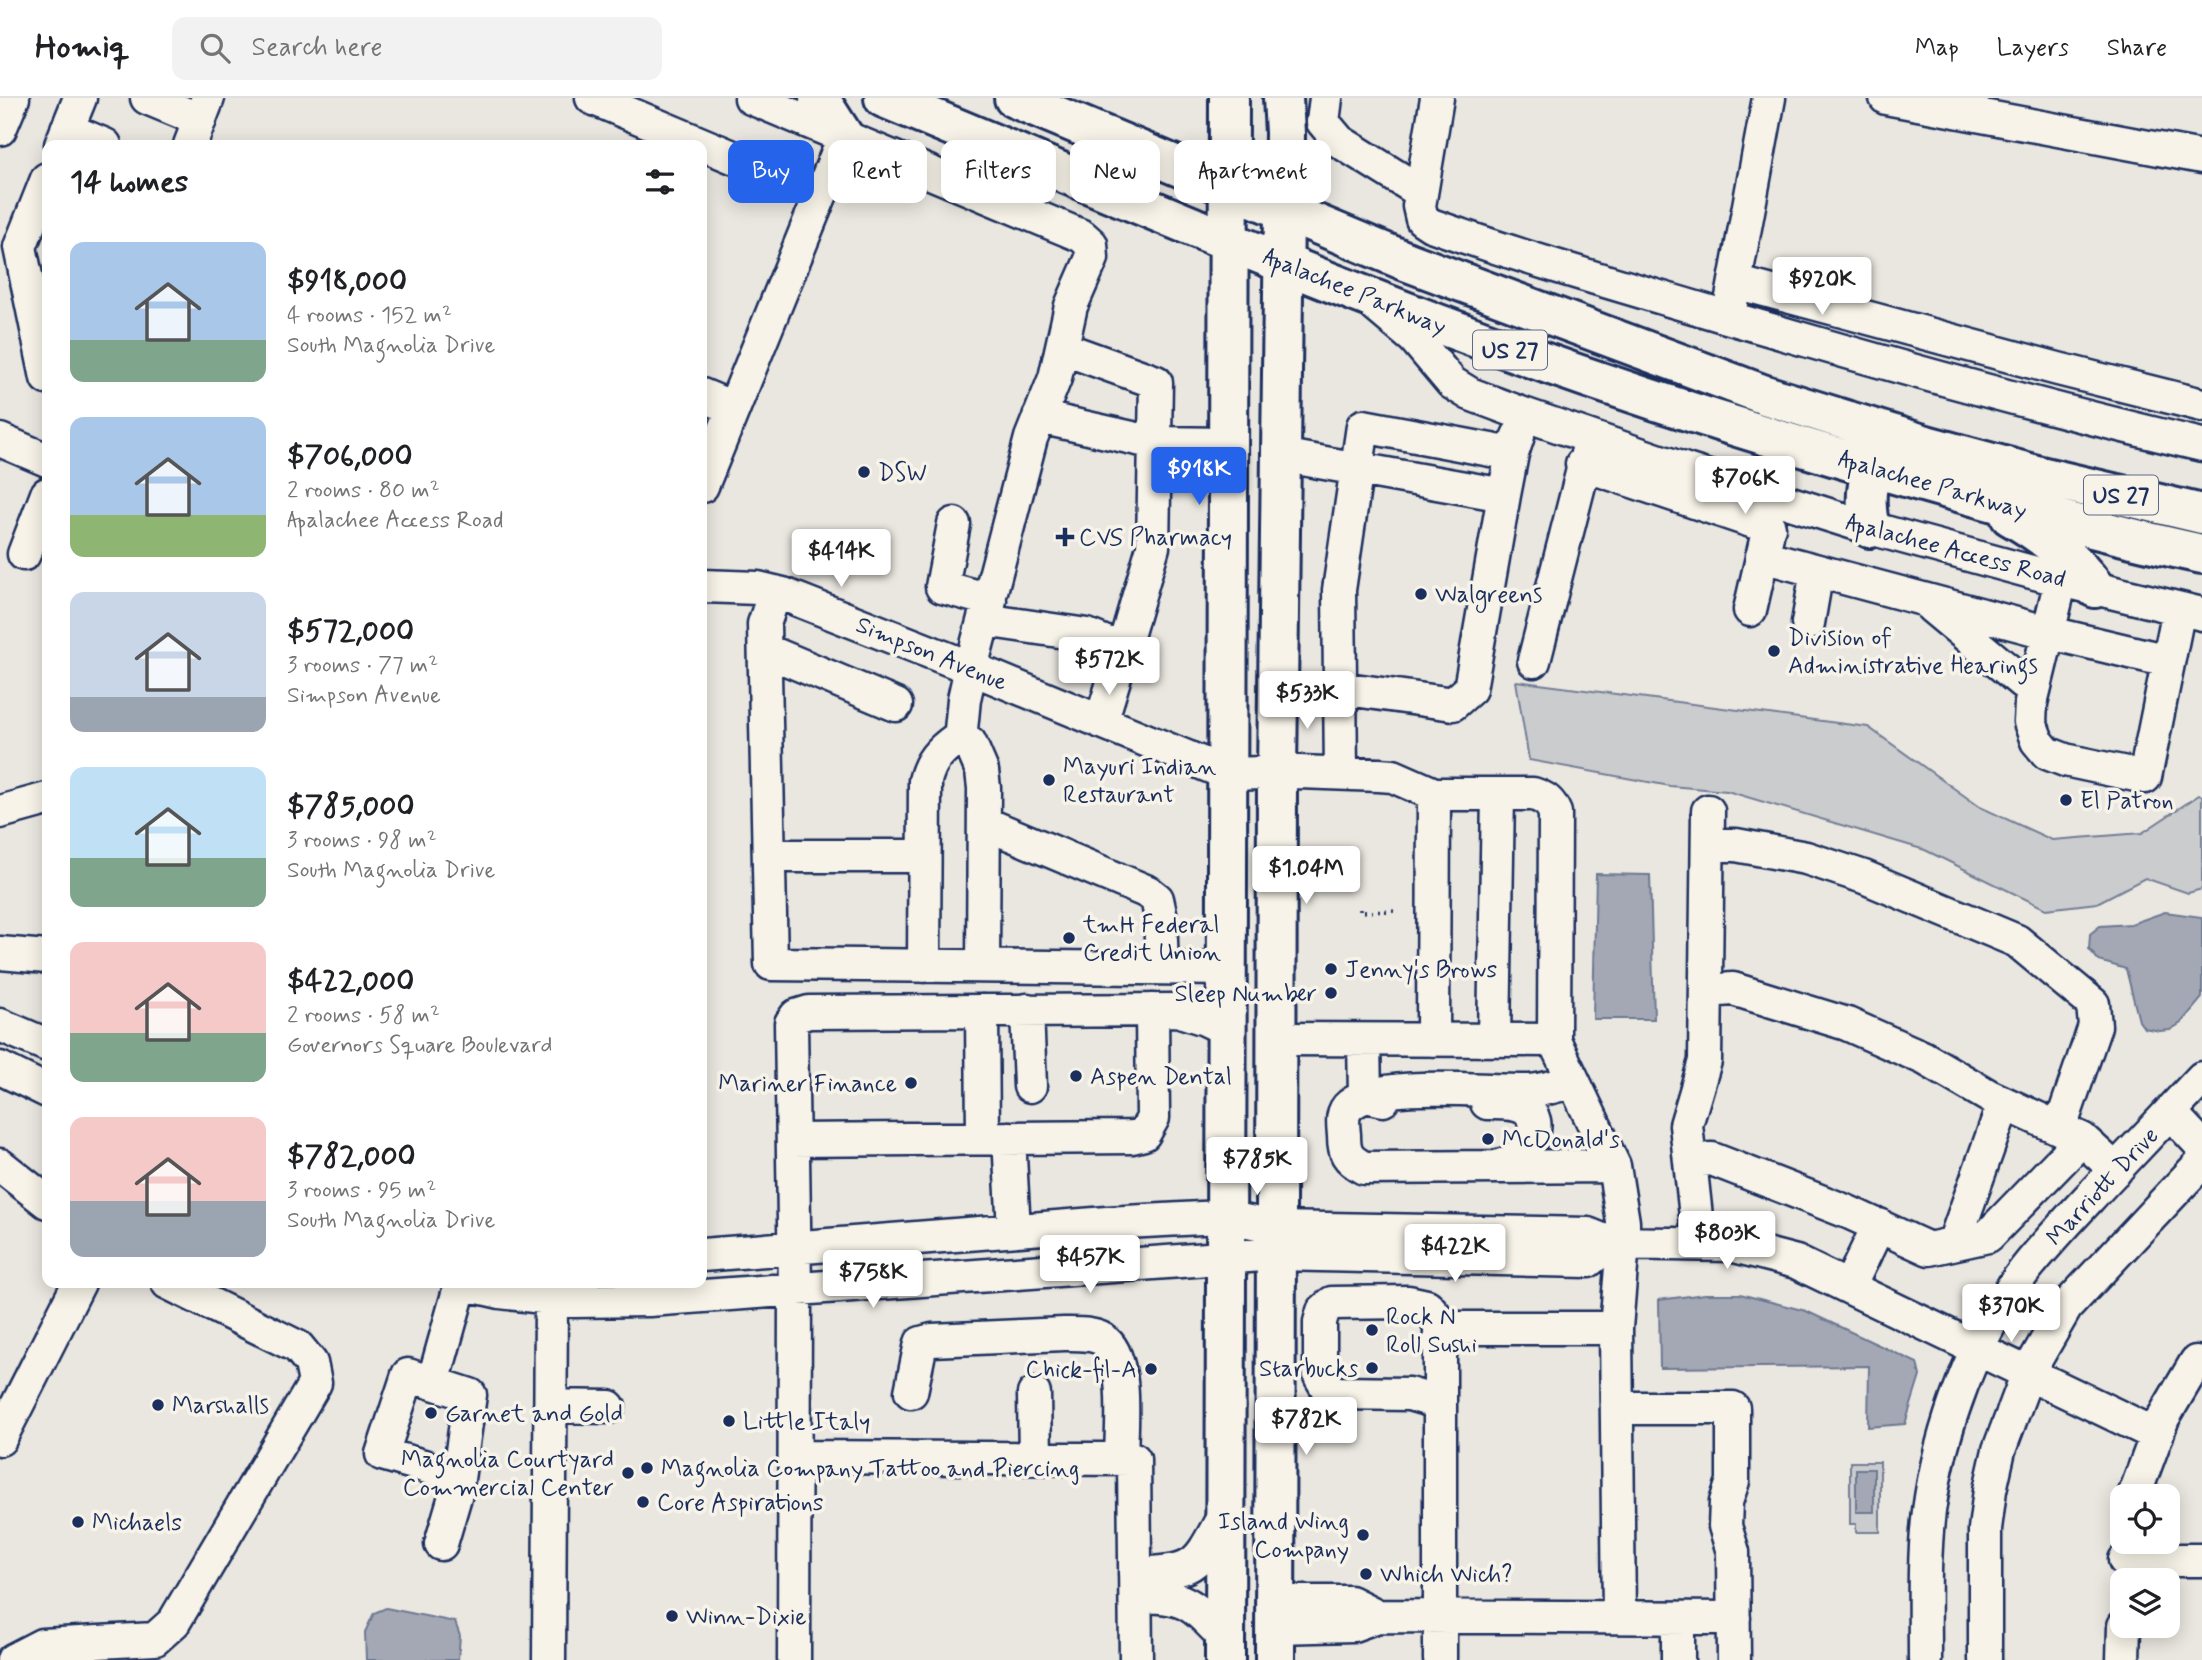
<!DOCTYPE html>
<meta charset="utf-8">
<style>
:root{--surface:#fff;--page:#f2f2f2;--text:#202124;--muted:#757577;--line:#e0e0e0;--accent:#2563eb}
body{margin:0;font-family:Mynerve,sans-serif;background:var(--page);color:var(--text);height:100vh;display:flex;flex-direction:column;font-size:26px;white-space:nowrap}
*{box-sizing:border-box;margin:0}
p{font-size:23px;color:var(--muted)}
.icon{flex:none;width:38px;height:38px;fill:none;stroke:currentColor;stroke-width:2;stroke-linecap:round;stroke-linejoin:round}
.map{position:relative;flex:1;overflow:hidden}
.side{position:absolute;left:42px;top:42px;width:665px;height:1148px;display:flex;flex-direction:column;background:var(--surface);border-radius:14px;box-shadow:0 4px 18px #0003}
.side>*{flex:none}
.guide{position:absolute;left:728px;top:42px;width:665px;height:63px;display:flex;gap:14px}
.controls{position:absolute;left:2110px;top:1386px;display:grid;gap:14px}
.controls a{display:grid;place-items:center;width:70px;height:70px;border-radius:14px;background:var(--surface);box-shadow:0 4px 18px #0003;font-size:35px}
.price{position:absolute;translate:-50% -60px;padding:0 16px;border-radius:7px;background:#fff;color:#222;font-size:23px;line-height:46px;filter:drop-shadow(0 2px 4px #0008)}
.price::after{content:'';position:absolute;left:50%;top:42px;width:21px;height:16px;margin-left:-10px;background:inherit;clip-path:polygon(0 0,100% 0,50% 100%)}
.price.active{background:var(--accent);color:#fff}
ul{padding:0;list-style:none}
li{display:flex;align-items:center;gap:21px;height:175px;padding:0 28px}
li span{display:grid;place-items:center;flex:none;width:196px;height:140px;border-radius:14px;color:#555}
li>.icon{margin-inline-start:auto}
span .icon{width:84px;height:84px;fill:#fffc;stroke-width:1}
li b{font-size:30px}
h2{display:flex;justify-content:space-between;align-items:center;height:84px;padding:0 28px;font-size:30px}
.tag{padding:0 24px;border-radius:14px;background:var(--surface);box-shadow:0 4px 18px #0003;font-size:24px;line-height:63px}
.tag.active{background:var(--accent);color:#fff}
header{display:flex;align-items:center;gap:42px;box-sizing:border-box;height:98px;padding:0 35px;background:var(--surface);border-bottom:2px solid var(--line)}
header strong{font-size:33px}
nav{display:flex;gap:38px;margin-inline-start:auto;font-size:24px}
.search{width:490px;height:63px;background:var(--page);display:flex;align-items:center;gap:18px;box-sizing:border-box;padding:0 24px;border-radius:14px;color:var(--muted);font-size:26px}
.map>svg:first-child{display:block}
</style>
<header>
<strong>Homiq</strong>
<div class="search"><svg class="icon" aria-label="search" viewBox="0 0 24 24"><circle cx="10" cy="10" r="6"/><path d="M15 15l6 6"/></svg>Search here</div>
<nav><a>Map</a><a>Layers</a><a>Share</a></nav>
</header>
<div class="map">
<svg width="2202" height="1562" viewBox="0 0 2202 1562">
<rect width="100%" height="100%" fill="#eae7e0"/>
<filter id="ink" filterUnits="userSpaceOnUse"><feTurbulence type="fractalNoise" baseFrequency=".0143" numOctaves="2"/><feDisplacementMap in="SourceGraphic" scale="14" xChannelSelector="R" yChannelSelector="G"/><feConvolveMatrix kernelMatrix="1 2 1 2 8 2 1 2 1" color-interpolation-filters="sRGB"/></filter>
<g filter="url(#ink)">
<path fill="#cbcccd" stroke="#737e96" stroke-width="2" d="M 1516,583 L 1868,629 L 1980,709 L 2052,742 L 2142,735 L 2199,697 L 2202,698 L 2202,791 L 2188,795 L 2145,780 L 2097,805 L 2046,811 L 1925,752 L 1727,693 L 1670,688 L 1529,662 Z
M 1850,1364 L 1880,1364 L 1880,1434 L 1856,1434 L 1856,1426 L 1850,1426 Z"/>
<path fill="#a3a8b4" stroke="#6d7892" stroke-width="2" d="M 1596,776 L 1650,777 L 1654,921 L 1593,921 Z
M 2165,814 L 2202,819 L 2202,900 L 2181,925 L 2170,932 L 2160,933 L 2144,930 L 2139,923 L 2126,871 L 2099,863 L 2089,851 L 2090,836 L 2100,828 L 2131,826 Z
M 1705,1196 L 1740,1196 L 1806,1213 L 1917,1265 L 1920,1278 L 1905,1326 L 1868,1329 L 1869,1268 L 1660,1270 L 1659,1202 Z
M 1856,1371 L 1874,1371 L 1874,1414 L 1856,1414 Z
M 386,1510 L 455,1524 L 460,1538 L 458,1562 L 366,1562 L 365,1534 L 374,1515 Z"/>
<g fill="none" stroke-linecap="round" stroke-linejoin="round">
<g stroke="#1b2f5e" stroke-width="37">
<path id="minor" d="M 147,0 L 200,22
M 592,0 L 821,96
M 751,0 L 1082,138 L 1091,146 L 1092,160 L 1071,208 L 1055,280 L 1031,340 L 971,570 L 964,601 L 960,642
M 1326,0 L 1323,24 L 1339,43 L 1421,94
M 1437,0 L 1419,108 L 1422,121 L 1431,127 C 1529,162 1630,190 1730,220 C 1886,266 2043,310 2202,347
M 1886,0 L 2202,59
M 0,31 L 13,0
M 67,31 L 105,47
M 61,47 L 80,0
M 190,47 L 208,0
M 47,81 L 20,149 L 47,280
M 1735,184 L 2058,271 L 2202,307
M 1731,205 L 1769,0
M 1376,208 L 1414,240 L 1452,285 L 1470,296 L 1526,317 L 1686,372 L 1870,430 L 2061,482 L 2202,516
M 1062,250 L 1156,284 L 1153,449 L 1123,552
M 702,297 L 733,310
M 1039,319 L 1155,345 L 1228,346
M 0,342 L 47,362
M 1280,357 L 1504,397
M 1582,366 L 1769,429
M 702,388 L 844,39
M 954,426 L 942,489 L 990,502
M 24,456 L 47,396
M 1762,458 L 2046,534 L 2168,563
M 2061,482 L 2031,605 L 2030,624 L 2037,643 L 2047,655 L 2065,662 L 2145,679 L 2179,511
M 702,488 L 758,490 L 783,496 L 971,570 L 1228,676 L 1299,674 L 1379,677 L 1393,678 L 1434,696 L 1533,696 C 1545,700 1550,703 1555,715 L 1554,942 L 1614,1068 L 1623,1124 L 1623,1145 L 1616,1230 L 1619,1519
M 775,494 L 764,526 L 771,866 L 1228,871
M 1932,509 L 2033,593
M 1750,512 L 1767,438
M 984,522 L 1087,537 L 1123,552 L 1101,624
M 1808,525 L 1817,473
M 765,552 L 896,607
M 1534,563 L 1591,340
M 1340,590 L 1453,606 L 1470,591 L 1504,397 L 1512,356 L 1518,338
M 1341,674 L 1339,492 L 1363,328 L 1512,356
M 0,714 L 47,701
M 984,725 L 1148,794 L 1157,801 L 1160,815 L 1162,870
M 1708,747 L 1736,747 L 1806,760 L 1864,779 L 2017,843 L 2093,906 L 2095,928 L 2060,1030
M 769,758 L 924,758
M 0,855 L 47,859
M 924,868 L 925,683 C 930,663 939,653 956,641 L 970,645 L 982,673 L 984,690 L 983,868
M 1706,893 L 1733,891 L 1847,926 L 1924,960 L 1989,998 L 2082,1041 L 2116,1072
M 1027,912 L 1030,988
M 982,913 L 983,1040
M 0,927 L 47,947
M 1276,941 L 1554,942
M 1364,942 L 1365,998 L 1383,1002
M 1433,942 L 1434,696
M 1494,942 L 1498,696
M 0,970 L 47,993
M 1572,984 C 1558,987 1544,992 1530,993 C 1487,994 1381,981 1350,1007 C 1341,1014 1343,1026 1344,1037 C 1344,1055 1347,1061 1364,1070 L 1614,1068
M 1487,1005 C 1499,1005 1516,1004 1526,1011 C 1544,1025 1530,1048 1517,1059 C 1512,1064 1504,1066 1497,1069
M 2170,1014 L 2202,1048
M 1009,1040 L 1014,1132
M 793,1042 L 1132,1039 L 1144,1036 L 1153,1020 L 1152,912
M 1690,1063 L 1712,1061 L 1848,1114 L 1929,1151 L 1988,1138 L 2082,1041
M 0,1067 L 47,1104
M 1954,1145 L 2004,1005
M 1699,1146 L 1686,1027 L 1705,963 L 1708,713
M 702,1157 L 1107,1125 L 1201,1120 L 1226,1119 L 1276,1130 L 1588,1136 L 1610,1145 L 1731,1147 L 1796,1164 L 2157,1337
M 460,1185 L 500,1194 L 574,1203 L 649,1202 L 1276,1156 L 1588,1163 L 1610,1145
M 1849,1189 L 1879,1127
M 1440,1230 L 1616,1230
M 433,1285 L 461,1185
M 911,1294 L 921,1245 L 932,1242 L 1064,1236 C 1077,1236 1097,1235 1106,1244 C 1129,1265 1121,1331 1121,1361
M 1034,1296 L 1035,1360
M 1440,1305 L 1409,1296 L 1337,1295 L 1327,1290 L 1320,1278 L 1320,1224 L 1323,1213 L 1332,1205 L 1409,1204 L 1427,1208 L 1434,1216 L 1440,1230 L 1440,1562
M 550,1308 L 609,1309
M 1617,1310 L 1733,1310 L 1733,1383 L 1726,1404 L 1725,1428 L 1733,1454 L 1734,1562
M 0,1341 L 79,1185
M 795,1359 L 1134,1361 L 1136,1562
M 2134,1398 L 2163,1320 L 2196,1264
M 441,1446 L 456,1395 L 470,1297 L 408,1277 L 382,1356 L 458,1378
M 2125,1462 L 2202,1462
M 1135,1476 C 1200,1473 1196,1468 1226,1414
M 1136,1498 C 1187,1498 1191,1505 1225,1540
M 1276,1504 L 1350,1504 L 1378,1518
M 1276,1529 L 1353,1527 L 1378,1518 L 1734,1520
M 13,1562 L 42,1547 L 155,1541 L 174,1524 L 315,1285 L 311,1265 L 298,1249 L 168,1185
M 549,1562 L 551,1200
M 794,1562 L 795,1191 L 791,925 L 796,918 L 809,914 L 1177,912 L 1205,921 L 1228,932
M 1678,1562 L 1678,1520
M 1925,1562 C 1925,1513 1923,1462 1929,1413 C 1940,1331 1974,1238 2025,1172 C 2049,1142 2077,1113 2103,1085 C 2136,1050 2169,1015 2202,980
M 1985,1562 L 1985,1431 L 1990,1392 L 1999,1352 L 2028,1275 L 2066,1209 L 2202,1064
M 2123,1562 L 2124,1528"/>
</g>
<g stroke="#1b2f5e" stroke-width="44">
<path id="major" d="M 819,0 L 844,39
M 884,0 C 1068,76 1250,155 1436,225 C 1600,287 1768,341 1937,388 C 2025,413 2113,437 2202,456
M 1014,0 L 1408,164 L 1765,297 L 1926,347 L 2040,378 L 2202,416
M 2010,418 C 2044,437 2073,460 2095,490
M 1870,430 C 1864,405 1864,367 1889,354
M 1225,1562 L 1229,0
M 1275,1562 L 1277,674 L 1285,35 L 1283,0"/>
</g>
<path stroke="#1b2f5e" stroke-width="3.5" stroke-dasharray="2 5" stroke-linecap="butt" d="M 1360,811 L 1360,814 L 1398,813"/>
<use href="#minor" stroke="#f7f3e8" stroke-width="32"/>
<use href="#major" stroke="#f7f3e8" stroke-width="38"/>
</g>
</g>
<g fill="#1b2f5e" stroke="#f7f3e8" stroke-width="2.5">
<circle cx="864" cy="374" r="7"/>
<path d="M1061.5 428.5h7v7h7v7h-7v7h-7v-7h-7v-7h7z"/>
<circle cx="1421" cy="496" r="7"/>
<circle cx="1774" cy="553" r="7"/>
<circle cx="1049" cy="682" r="7"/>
<circle cx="2066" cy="702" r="7"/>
<circle cx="1069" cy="840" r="7"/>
<circle cx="1331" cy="871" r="7"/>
<circle cx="1331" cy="895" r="7"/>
<circle cx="1076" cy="978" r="7"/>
<circle cx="911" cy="985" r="7"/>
<circle cx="1488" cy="1041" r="7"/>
<circle cx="1372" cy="1232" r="7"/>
<circle cx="1372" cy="1270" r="7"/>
<circle cx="1151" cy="1271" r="7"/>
<circle cx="158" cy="1307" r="7"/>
<circle cx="431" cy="1315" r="7"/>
<circle cx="729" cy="1323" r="7"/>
<circle cx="647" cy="1370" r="7"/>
<circle cx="628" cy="1375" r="7"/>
<circle cx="643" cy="1404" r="7"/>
<circle cx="78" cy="1424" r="7"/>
<circle cx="1363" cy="1437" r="7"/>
<circle cx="1366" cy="1476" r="7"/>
<circle cx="672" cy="1518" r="7"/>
</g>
<g text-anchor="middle" stroke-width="7" stroke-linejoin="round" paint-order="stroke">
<g fill="#f7f3e8" stroke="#5d6a87" stroke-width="2">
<rect x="1473" y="232.5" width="74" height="39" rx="5"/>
<rect x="2084" y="377.5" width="74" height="39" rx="5"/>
</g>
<g font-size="23" font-weight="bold" fill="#1b2f5e">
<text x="1510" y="260">US 27</text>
<text x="2121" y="405">US 27</text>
</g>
<g font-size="24" fill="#1b2f5e" stroke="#f7f3e8">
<text transform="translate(1355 193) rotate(22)" y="8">Apalachee Parkway</text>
<text transform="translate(1933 386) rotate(16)" y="8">Apalachee Parkway</text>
<text transform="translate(1956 452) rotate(15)" y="8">Apalachee Access Road</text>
<text transform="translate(932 555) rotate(22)" y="8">Simpson Avenue</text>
<text transform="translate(2102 1088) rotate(-47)" y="8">Marriott Drive</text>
</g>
<g font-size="24" fill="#1b2f5e" stroke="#f7f3e8" text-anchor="start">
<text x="878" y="382">DSW</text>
<text x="1079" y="447">CVS Pharmacy</text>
<text x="1435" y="504">Walgreens</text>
<text x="1788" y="547">Division of<tspan x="1788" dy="28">Administrative Hearings</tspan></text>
<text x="1063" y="676">Mayuri Indian<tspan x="1063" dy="28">Restaurant</tspan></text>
<text x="2080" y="710">El Patron</text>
<text x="1083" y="834">tmH Federal<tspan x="1083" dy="28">Credit Union</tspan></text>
<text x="1345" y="879">Jenny's Brows</text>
<text x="1317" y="903" text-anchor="end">Sleep Number</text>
<text x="1090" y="986">Aspen Dental</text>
<text x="897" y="993" text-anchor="end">Mariner Finance</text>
<text x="1502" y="1049">McDonald's</text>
<text x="1386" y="1226">Rock N<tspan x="1386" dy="28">Roll Sushi</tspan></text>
<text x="1358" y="1278" text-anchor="end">Starbucks</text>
<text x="1137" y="1279" text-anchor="end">Chick-fil-A</text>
<text x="172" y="1315">Marshalls</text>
<text x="445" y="1323">Garnet and Gold</text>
<text x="743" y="1331">Little Italy</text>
<text x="614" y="1369" text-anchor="end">Magnolia Courtyard<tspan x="614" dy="28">Commercial Center</tspan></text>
<text x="661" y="1378">Magnolia Company Tattoo and Piercing</text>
<text x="657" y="1412">Core Aspirations</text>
<text x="1349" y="1431" text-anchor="end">Island Wing<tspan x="1349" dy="28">Company</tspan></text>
<text x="92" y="1432">Michaels</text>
<text x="1380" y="1484">Which Wich?</text>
<text x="686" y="1526">Winn-Dixie</text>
</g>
</g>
</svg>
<div class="controls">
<a><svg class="icon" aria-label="locate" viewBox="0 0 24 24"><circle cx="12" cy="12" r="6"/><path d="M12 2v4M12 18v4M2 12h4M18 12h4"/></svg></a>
<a><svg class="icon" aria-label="layers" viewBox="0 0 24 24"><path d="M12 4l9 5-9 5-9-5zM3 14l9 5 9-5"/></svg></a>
</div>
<b class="price" style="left:1822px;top:219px">$920K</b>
<b class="price active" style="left:1199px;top:409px">$918K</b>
<b class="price" style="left:1745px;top:418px">$706K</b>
<b class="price" style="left:841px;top:491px">$414K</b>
<b class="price" style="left:1109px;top:599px">$572K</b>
<b class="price" style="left:1307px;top:633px">$533K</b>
<b class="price" style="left:1306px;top:808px">$1.04M</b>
<b class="price" style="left:1257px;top:1099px">$785K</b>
<b class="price" style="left:1727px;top:1173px">$803K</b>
<b class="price" style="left:1455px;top:1186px">$422K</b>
<b class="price" style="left:1090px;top:1197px">$457K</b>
<b class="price" style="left:873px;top:1212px">$758K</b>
<b class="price" style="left:2011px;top:1246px">$370K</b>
<b class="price" style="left:1306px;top:1359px">$782K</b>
<div class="guide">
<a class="tag active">Buy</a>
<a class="tag">Rent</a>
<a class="tag">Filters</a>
<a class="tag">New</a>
<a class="tag">Apartment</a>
</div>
<section class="side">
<h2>14 homes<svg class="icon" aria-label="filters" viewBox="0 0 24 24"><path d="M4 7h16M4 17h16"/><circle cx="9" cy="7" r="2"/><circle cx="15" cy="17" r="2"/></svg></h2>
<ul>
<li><span style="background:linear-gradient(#a9c7e8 70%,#7fa58c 0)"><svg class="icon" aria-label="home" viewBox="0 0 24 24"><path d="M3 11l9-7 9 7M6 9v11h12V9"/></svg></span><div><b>$918,000</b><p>4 rooms · 152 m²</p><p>South Magnolia Drive</p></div></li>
<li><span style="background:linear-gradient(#a9c7e8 70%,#8fb573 0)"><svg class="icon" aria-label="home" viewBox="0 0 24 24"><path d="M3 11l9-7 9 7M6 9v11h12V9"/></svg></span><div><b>$706,000</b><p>2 rooms · 80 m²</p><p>Apalachee Access Road</p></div></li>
<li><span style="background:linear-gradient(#c9d6e8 75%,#9aa5b1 0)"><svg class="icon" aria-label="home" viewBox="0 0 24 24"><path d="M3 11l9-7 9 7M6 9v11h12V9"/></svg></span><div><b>$572,000</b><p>3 rooms · 77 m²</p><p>Simpson Avenue</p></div></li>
<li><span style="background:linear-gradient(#bfe0f5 65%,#7fa58c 0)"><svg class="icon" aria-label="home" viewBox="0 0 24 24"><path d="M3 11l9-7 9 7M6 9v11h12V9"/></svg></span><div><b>$785,000</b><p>3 rooms · 98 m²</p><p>South Magnolia Drive</p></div></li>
<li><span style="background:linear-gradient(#f6c9c9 65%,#7fa58c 0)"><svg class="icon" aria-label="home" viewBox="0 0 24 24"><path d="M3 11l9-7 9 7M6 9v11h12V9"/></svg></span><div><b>$422,000</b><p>2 rooms · 58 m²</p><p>Governors Square Boulevard</p></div></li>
<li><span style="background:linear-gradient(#f6c9c9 60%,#9aa5b1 0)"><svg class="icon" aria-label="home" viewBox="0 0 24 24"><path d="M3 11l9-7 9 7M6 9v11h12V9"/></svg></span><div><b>$782,000</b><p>3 rooms · 95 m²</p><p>South Magnolia Drive</p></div></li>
</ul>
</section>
</div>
